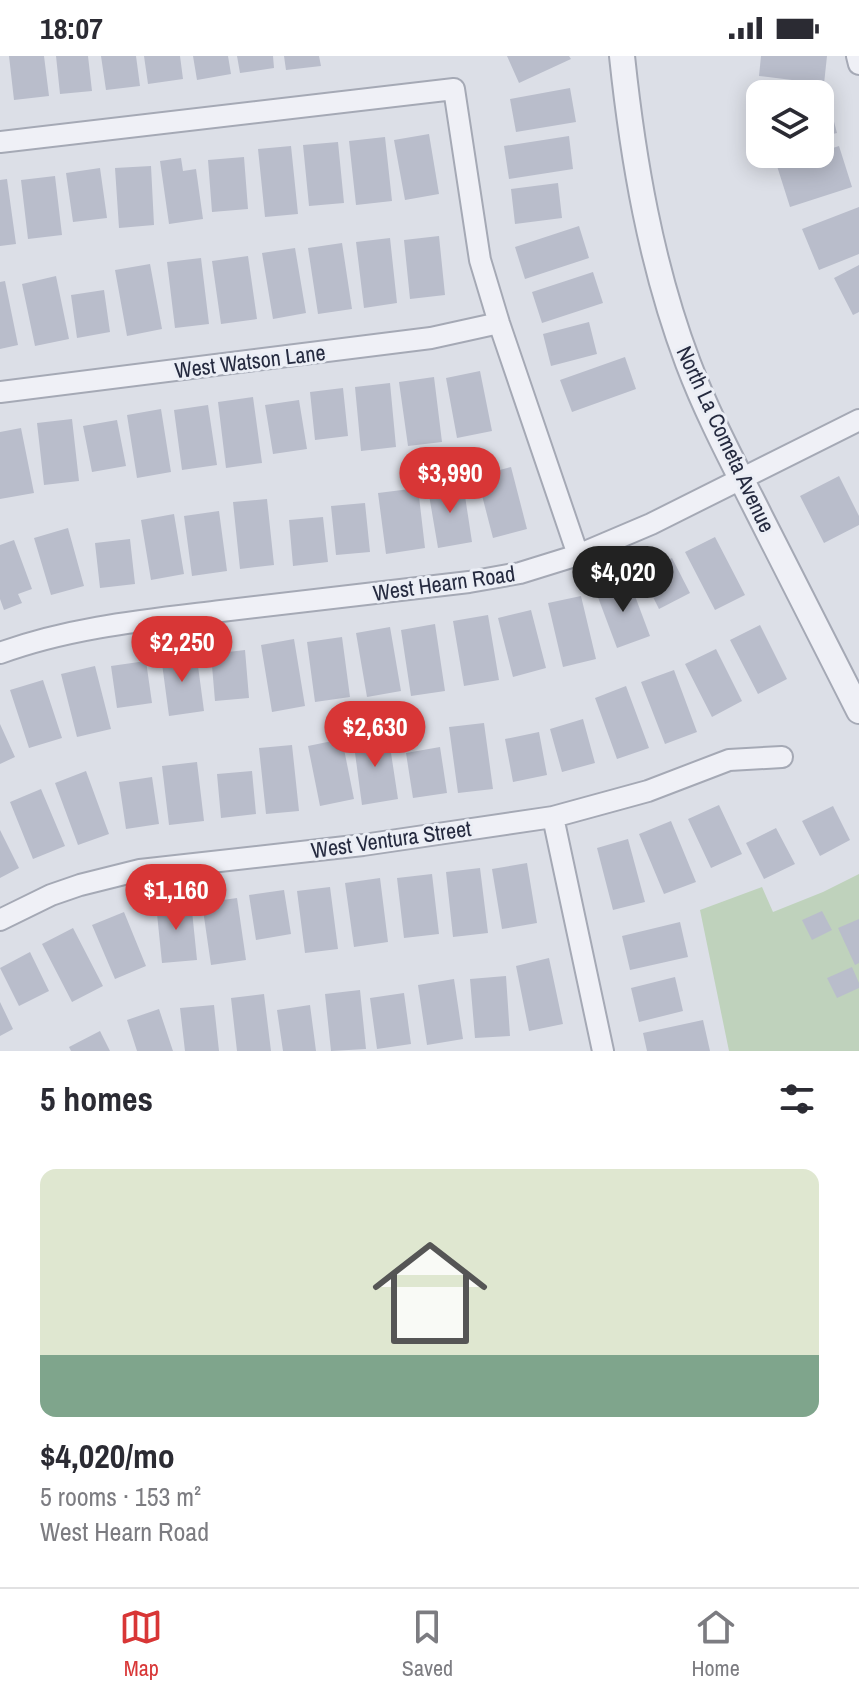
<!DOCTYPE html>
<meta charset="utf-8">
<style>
:root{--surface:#fff;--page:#f7f7f7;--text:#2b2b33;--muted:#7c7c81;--line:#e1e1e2;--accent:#d83636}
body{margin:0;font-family:"Archivo Narrow",sans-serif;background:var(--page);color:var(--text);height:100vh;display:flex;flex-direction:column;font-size:30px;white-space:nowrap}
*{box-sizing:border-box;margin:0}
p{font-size:26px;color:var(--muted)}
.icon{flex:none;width:44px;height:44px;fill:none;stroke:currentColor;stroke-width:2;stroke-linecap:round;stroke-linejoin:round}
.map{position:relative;height:995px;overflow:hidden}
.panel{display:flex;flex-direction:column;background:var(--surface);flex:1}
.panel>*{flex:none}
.tools{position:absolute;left:746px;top:24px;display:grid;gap:16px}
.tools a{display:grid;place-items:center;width:88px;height:88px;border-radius:16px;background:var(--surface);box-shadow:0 4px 20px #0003;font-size:40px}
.price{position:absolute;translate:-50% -68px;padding:0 18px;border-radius:28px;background:var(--accent);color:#fff;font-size:26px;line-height:52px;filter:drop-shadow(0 2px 4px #0008)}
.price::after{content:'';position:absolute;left:50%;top:48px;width:24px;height:18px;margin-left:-12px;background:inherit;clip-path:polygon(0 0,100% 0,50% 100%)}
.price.selected{background:#222;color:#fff}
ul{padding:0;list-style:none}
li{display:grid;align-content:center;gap:16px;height:424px;padding:0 40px}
li span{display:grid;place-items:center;height:248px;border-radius:16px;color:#555}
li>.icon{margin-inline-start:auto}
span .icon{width:144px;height:144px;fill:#fffc;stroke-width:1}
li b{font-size:34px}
h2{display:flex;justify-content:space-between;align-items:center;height:96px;padding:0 40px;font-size:34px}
.status{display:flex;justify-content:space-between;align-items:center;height:56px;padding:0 40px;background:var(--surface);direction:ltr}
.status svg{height:22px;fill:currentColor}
.menu{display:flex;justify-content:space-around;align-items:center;height:112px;border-top:2px solid var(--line);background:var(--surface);font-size:22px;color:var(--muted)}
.menu a{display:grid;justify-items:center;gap:4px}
.menu .selected{color:var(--accent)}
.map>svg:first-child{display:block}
</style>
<div class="status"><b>18:07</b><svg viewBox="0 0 49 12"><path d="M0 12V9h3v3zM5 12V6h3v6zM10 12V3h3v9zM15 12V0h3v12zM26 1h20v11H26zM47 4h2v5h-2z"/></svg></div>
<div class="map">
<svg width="859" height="995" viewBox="0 0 859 995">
<rect width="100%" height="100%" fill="#dcdfe7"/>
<path fill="#bfd2bc" d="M 859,818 L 859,995 L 729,995 L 700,854 L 762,831 L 773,856 L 823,836 Z"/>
<path fill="#b9bdcb" d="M 9,0 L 44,0 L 49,40 L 14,44 Z
M 56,0 L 88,0 L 92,35 L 60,38 Z
M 101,0 L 136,0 L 140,30 L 106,34 Z
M 144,0 L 180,0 L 183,23 L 148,28 Z
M 193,0 L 228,0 L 231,18 L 197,24 Z
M 237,0 L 273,0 L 274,12 L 240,17 Z
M 284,0 L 319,0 L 321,10 L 286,14 Z
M 507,0 L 569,0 L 571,3 L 519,27 Z
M 761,0 L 827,0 L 824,28 L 759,20 Z
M 570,32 L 576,66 L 516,76 L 510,43 Z
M 827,39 L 837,77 L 820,81 L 820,40 Z
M 429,78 L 439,138 L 405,144 L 394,84 Z
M 569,80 L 573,113 L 509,123 L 504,90 Z
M 385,81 L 392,145 L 356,149 L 349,85 Z
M 338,86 L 344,147 L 309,150 L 303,89 Z
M 291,90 L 298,158 L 265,161 L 258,93 Z
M 839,90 L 852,131 L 790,151 L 777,110 L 813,98 L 820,98 L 820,96 Z
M 244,101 L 248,153 L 212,156 L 208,104 Z
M 181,102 L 183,115 L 196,113 L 203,163 L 169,168 L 160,105 Z
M 151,110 L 154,169 L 119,172 L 115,112 Z
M 100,112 L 107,162 L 73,166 L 66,117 Z
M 55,120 L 62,179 L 28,183 L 21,124 Z
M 7,123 L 16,188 L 0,190 L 0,124 Z
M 558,127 L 562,162 L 515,168 L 511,133 Z
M 859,151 L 859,198 L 819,214 L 802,173 Z
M 579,170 L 589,202 L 525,223 L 515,191 Z
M 439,180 L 445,239 L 410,243 L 404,184 Z
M 390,182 L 397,247 L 364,252 L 356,186 Z
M 342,187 L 352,253 L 318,258 L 308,192 Z
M 295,192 L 306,257 L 273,263 L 262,197 Z
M 248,200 L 257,263 L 221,268 L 212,205 Z
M 201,202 L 209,268 L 175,272 L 167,206 Z
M 150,208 L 162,273 L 127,280 L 115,214 Z
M 859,209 L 859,256 L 853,259 L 834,222 Z
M 593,216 L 603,247 L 542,267 L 532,236 Z
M 56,220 L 69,283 L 35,290 L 22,228 Z
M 5,225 L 18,289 L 0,293 L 0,226 Z
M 104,234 L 110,276 L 77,282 L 71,239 Z
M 589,266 L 597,298 L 551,310 L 543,278 Z
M 625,301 L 636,333 L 572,356 L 560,324 Z
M 480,315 L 492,375 L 457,382 L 446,322 Z
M 434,321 L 442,386 L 408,390 L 399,326 Z
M 390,327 L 396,391 L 361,395 L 355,331 Z
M 343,332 L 348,380 L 315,384 L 310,336 Z
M 253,341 L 262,407 L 226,412 L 218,346 Z
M 299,344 L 307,393 L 273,398 L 265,349 Z
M 208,349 L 217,409 L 182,414 L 174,354 Z
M 161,353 L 171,416 L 137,422 L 127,359 Z
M 72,363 L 79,425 L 44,429 L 37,367 Z
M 117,364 L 126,410 L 92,416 L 83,370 Z
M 21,372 L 34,437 L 0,443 L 0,376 Z
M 511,411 L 527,473 L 493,482 L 477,420 Z
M 839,420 L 859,460 L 859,469 L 824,487 L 800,440 Z
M 463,427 L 472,486 L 438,492 L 428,433 Z
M 418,432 L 425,492 L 386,498 L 378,437 Z
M 267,443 L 274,509 L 240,513 L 233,446 Z
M 365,447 L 370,496 L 336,499 L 331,450 Z
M 219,455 L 227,515 L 192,520 L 184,460 Z
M 174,458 L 184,518 L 151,524 L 141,464 Z
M 323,461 L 328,506 L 293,510 L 289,464 Z
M 68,472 L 84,530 L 51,539 L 34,482 Z
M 715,481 L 745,539 L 715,554 L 685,496 Z
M 130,483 L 135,528 L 100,532 L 95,487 Z
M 14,484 L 32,533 L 18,538 L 22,547 L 4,554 L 0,543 L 0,489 Z
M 672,502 L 690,537 L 659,553 L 641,517 Z
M 629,524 L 650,580 L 617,592 L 596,536 Z
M 581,540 L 596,603 L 563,611 L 548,547 Z
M 531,554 L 546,612 L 513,621 L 498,562 Z
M 488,559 L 499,624 L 464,630 L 453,565 Z
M 435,568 L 445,635 L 411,640 L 401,574 Z
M 760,569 L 787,623 L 758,638 L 730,584 Z
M 390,571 L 401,635 L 367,641 L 356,577 Z
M 342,581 L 350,641 L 315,646 L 307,586 Z
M 294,583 L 305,650 L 272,656 L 261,589 Z
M 716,593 L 742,645 L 712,661 L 685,608 Z
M 245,594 L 249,642 L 215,645 L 211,598 Z
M 196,595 L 204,655 L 169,660 L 161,600 Z
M 146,605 L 152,647 L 117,652 L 111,610 Z
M 95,610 L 111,673 L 77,681 L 61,618 Z
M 674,614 L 697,676 L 665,688 L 641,626 Z
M 43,624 L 62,682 L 29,692 L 10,634 Z
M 626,630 L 649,692 L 617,703 L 595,642 Z
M 583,663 L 595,707 L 562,716 L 550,673 Z
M 484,667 L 493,733 L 458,737 L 449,671 Z
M 0,668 L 15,701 L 0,708 Z
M 539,676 L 547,719 L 513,726 L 505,683 Z
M 388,677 L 398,743 L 362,749 L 353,682 Z
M 342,683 L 354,743 L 320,750 L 308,690 Z
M 292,689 L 299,755 L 266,758 L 259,692 Z
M 440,691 L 447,737 L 413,742 L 406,697 Z
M 197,706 L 204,765 L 169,769 L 162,710 Z
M 86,715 L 109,778 L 78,789 L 55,727 Z
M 252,715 L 256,758 L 221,762 L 217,718 Z
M 152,721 L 159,768 L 126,773 L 119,726 Z
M 41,733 L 65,790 L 33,803 L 10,746 Z
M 719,749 L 742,798 L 711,812 L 688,763 Z
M 833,750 L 850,784 L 820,800 L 802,765 Z
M 671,765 L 696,826 L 664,838 L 639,778 Z
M 776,772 L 795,808 L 764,823 L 746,787 Z
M 0,774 L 19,812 L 0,822 Z
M 628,783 L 645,846 L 613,854 L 597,792 Z
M 527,807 L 537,867 L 502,873 L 492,813 Z
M 480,812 L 488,877 L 453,881 L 446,816 Z
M 432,818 L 439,878 L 404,882 L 397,822 Z
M 380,822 L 388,886 L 354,891 L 345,827 Z
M 330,831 L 338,893 L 305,897 L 297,835 Z
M 284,834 L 291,878 L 256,884 L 249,839 Z
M 237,842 L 246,904 L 211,909 L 202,847 Z
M 191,845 L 197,904 L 162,907 L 156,848 Z
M 822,855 L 832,874 L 812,884 L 802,864 Z
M 124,856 L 146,910 L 115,923 L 92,869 Z
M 859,863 L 859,907 L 855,909 L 838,872 Z
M 680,866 L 688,901 L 630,914 L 622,880 Z
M 73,872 L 103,930 L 72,946 L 42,888 Z
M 30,896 L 49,935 L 19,950 L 0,912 Z
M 549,902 L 563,968 L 529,975 L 516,910 Z
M 852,911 L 859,927 L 859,932 L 837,942 L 827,922 Z
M 506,920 L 510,980 L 475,982 L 470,923 Z
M 675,921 L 683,955 L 639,966 L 631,932 Z
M 454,923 L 463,983 L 427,989 L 418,929 Z
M 360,934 L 366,993 L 331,995 L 325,938 Z
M 404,937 L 411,988 L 377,993 L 370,942 Z
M 264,938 L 271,995 L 237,995 L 231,942 Z
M 0,946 L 13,973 L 0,980 Z
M 214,949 L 219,995 L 185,995 L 180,952 Z
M 310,949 L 316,995 L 283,995 L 277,954 Z
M 159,953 L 173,995 L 137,995 L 127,964 Z
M 703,964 L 710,995 L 647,995 L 643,977 Z
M 100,975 L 110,995 L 71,995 L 69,991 Z"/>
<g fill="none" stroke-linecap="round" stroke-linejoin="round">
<g stroke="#a5a9b5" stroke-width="24">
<path id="minor" d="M 857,0 L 859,8
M 0,86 L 454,33 L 480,204 L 499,267 L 578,499
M 0,336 L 431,282 L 499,267
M 0,597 C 71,571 147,564 221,555 C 304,545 386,536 469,526 L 520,517 L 578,499 L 651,468 L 859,364
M 553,761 L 603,995
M 0,864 L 51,839 L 80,829 L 140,814 L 363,789 L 553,761 L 648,735 L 729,704 L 782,701"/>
</g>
<g stroke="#a5a9b5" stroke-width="28">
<path id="tertiary" d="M 622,0 C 633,104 651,209 688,307 C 708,360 735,410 760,460 C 793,525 826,590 859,655"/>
</g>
<use href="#minor" stroke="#eff0f6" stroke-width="20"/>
<use href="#tertiary" stroke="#eff0f6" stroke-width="24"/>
</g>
<g text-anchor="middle" stroke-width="6" stroke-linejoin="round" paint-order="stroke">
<g font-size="22" fill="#252a3f" stroke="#ebeef5">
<text transform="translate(250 305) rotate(-7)" y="8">West Watson Lane</text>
<text transform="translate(726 383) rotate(65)" y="8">North La Cometa Avenue</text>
<text transform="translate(444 527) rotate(-8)" y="8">West Hearn Road</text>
<text transform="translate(391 783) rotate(-8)" y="8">West Ventura Street</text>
</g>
</g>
</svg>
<div class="tools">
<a><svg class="icon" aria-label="layers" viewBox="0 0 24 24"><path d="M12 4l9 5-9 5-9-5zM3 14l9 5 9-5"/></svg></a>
</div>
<b class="price" style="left:450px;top:459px">$3,990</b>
<b class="price selected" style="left:623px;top:558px">$4,020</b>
<b class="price" style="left:182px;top:628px">$2,250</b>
<b class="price" style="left:375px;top:713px">$2,630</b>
<b class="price" style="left:176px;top:876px">$1,160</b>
</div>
<section class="panel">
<h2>5 homes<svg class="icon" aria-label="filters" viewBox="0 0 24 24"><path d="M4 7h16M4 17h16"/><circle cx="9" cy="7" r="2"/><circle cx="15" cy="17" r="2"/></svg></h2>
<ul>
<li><span style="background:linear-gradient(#dfe7d0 75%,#7fa58c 0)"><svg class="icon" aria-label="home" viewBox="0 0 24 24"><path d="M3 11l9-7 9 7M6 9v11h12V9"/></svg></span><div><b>$4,020/mo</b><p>5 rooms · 153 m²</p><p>West Hearn Road</p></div></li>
</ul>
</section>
<nav class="menu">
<a class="selected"><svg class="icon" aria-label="map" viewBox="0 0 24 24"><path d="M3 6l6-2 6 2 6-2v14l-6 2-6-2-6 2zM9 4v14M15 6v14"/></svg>Map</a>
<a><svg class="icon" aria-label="saved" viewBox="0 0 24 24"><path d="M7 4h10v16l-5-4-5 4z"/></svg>Saved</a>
<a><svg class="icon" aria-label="home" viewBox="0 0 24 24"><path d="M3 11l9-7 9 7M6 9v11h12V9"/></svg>Home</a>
</nav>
